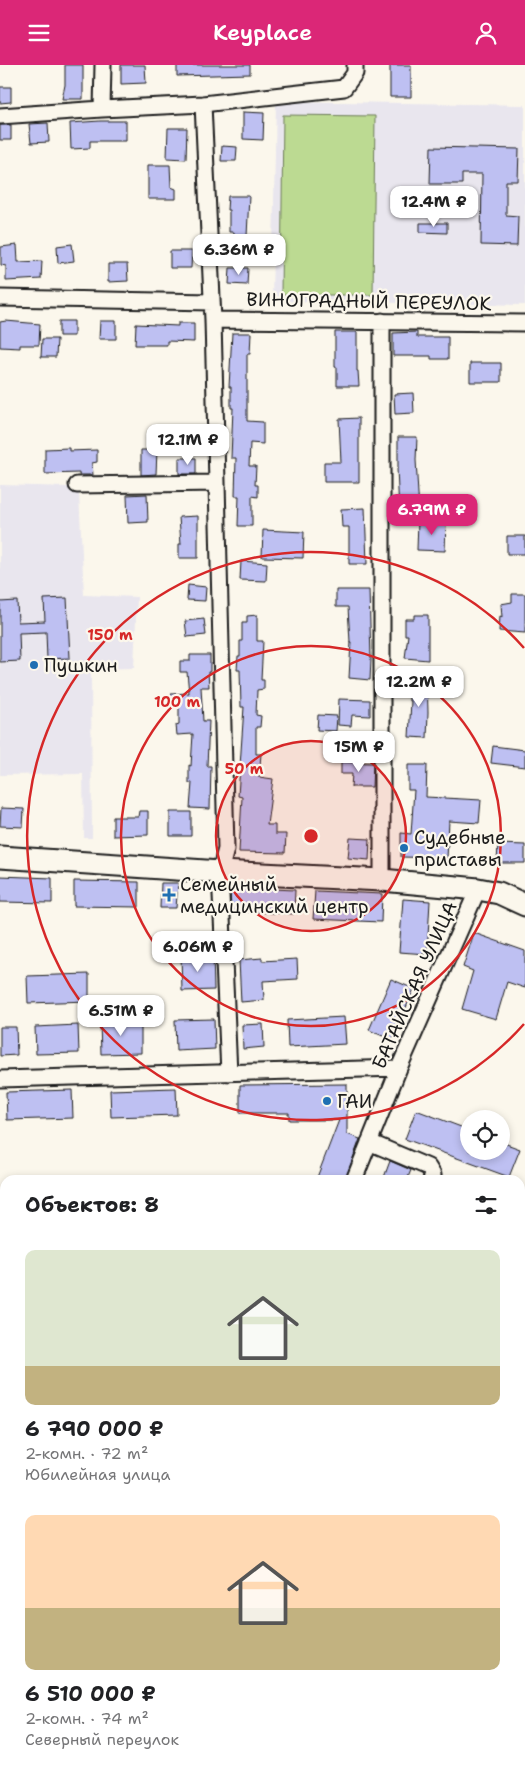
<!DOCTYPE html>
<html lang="ru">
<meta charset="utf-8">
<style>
:root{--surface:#fff;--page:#f2f2f2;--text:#202124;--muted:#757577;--accent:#db2777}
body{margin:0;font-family:"Shantell Sans",sans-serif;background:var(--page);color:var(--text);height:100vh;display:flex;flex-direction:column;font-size:19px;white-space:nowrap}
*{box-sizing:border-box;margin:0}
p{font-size:16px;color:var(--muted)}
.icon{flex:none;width:28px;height:28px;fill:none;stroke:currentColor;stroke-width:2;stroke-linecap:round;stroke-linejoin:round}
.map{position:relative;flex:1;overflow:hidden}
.panel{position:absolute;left:0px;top:1110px;width:525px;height:600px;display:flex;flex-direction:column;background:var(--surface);border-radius:15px 15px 0 0;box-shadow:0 2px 8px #0003}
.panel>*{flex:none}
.tools{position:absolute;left:460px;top:1045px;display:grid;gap:10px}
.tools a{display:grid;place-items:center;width:50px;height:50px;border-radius:50%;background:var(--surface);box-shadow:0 2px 8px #0003;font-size:25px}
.price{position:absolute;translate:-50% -42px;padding:0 11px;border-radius:10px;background:#fff;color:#222;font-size:16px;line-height:32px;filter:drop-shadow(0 1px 2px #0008)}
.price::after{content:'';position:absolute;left:50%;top:30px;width:15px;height:11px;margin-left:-8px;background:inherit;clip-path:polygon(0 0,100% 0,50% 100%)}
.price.current{background:var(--accent);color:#fff}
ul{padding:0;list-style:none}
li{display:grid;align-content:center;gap:10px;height:265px;padding:0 25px}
li span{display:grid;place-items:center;height:155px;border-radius:10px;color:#555}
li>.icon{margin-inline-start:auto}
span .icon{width:90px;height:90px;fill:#fffc;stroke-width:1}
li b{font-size:21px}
h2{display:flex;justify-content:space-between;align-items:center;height:60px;padding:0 25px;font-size:21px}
header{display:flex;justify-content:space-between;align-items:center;height:65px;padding:0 25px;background:var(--accent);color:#fff;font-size:22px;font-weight:600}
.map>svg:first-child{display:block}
</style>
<header><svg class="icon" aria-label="menu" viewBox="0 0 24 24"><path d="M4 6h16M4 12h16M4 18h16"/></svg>Keyplace<svg class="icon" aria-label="person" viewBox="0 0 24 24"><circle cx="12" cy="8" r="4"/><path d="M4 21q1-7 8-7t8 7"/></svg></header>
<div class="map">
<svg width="525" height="1710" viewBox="0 0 525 1710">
<rect width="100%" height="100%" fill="#fbf7ec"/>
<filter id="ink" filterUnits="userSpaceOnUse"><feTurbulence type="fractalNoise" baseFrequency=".02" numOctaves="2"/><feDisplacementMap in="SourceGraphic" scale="10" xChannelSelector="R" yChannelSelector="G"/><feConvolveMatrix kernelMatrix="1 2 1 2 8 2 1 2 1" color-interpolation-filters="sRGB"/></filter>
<g filter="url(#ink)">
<path fill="#e9e6ee" d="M 276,36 L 525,40 L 525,240 L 272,236 Z
M 0,420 L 70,422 L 79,428 L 84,530 L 137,532 L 134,603 L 91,604 L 92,773 L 84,773 L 83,709 L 0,710 Z"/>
<path fill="#bcda92" stroke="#6c7b57" d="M 283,50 L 375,51 L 373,230 L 281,230 Z"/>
<path fill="#bec0f2" stroke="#1c1c1c" d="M 65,0 L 83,0 L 83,34 L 62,34 L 65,20 Z
M 121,0 L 145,0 L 146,18 L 121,19 Z
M 177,0 L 250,0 L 250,9 L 177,11 Z
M 390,0 L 411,0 L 411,32 L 390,32 Z
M 0,22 L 11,22 L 11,37 L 0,38 Z
M 243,47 L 264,48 L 263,75 L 243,74 Z
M 100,56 L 126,56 L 126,76 L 90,76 L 90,83 L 71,84 L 70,58 Z
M 48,58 L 49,77 L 31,78 L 29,59 Z
M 0,60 L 11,60 L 11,75 L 0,75 Z
M 168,63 L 187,63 L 186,94 L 167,93 Z
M 222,81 L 237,82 L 236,96 L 221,96 Z
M 431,82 L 519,84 L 518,116 L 506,116 L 506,150 L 518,151 L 517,181 L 481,180 L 482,109 L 462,109 L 462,119 L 430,119 Z
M 148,100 L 170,100 L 171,122 L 176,124 L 176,134 L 148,134 Z
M 228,131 L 249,131 L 247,171 L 234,171 L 234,167 L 229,167 L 229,145 L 227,145 Z
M 420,158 L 447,158 L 447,168 L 420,167 Z
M 72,179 L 74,196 L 58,198 L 57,181 Z
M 17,180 L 18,197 L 42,196 L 41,214 L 6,216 L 6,201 L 1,200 L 1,182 Z
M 170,186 L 192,186 L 191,203 L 170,203 Z
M 108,199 L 127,199 L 128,216 L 108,217 Z
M 230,203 L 248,203 L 247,220 L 229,219 Z
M 6,256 L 40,259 L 39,280 L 20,280 L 20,283 L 0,282 L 0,257 Z
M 59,256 L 74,256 L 74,271 L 59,271 Z
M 100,256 L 116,256 L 116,274 L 99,274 Z
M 178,258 L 194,258 L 194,277 L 167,276 L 167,280 L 135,280 L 136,259 L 178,261 Z
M 335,267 L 357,267 L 357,306 L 358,306 L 359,321 L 337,321 L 337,302 L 335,302 Z
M 417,267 L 417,272 L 448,272 L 448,294 L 431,294 L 431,291 L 393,291 L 393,268 Z
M 232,268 L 251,268 L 250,289 L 247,289 L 247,356 L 263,357 L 263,379 L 250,378 L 249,401 L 256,401 L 255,420 L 258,420 L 258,432 L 252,431 L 252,461 L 238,461 L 239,431 L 235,431 L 236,393 L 231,393 L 233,343 L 231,343 L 231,322 L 229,322 Z
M 42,274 L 57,274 L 56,292 L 41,292 Z
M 470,298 L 501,298 L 501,317 L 470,317 Z
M 413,328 L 414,348 L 395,349 L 394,329 Z
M 359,353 L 359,417 L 324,417 L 324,397 L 341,397 L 339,354 Z
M 398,372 L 417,372 L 416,395 L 419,446 L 399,447 L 397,403 L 398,403 Z
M 69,383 L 69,386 L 97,385 L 97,397 L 92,398 L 93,410 L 79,410 L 79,408 L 45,409 L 45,384 Z
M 141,385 L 157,385 L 156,409 L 141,410 Z
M 179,393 L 196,393 L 196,409 L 179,409 Z
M 147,429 L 148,457 L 128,458 L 127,430 Z
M 365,443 L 367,499 L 349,499 L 349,462 L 342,462 L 341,444 Z
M 198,451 L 198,493 L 179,493 L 179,479 L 181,479 L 179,452 Z
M 418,455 L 446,456 L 445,486 L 417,485 Z
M 263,465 L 304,467 L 303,493 L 262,492 Z
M 507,471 L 525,471 L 525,489 L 507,489 Z
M 241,496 L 267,498 L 266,516 L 240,515 Z
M 188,520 L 206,522 L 205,536 L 187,535 Z
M 336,525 L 369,525 L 371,594 L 370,615 L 349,613 L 351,577 L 350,577 L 348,542 L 336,542 Z
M 512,529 L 525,529 L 525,568 L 499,566 L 500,551 L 502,552 L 501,539 L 512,537 Z
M 67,533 L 70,593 L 47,594 L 46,567 L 19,568 L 20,596 L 0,597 L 0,537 L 17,536 L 18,557 L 45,556 L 44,534 Z
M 257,550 L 257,576 L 263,576 L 261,615 L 264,615 L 264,624 L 257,625 L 256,650 L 261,651 L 260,662 L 256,662 L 256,689 L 261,689 L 259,712 L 273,714 L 267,760 L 275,760 L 275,769 L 286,769 L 285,788 L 239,787 L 242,732 L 238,731 L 244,642 L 241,642 L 240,605 L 237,605 L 238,591 L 240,591 L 240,576 L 242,576 L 242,558 L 247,558 L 247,551 Z
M 414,550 L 428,550 L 428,595 L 405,593 L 408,570 L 405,570 L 405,554 L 414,554 Z
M 204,554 L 206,570 L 187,572 L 185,556 Z
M 190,590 L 210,590 L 210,607 L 208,607 L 209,622 L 201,622 L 203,656 L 209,656 L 207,701 L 211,701 L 210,744 L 190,743 L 192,718 L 189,718 L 189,700 L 191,701 L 193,669 L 177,670 L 176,660 L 179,659 L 179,639 L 171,639 L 171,629 L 189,628 L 187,607 L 180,607 L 180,596 L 190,596 Z
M 409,613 L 427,613 L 428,647 L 427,673 L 409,672 L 411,636 L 409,636 Z
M 339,634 L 370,635 L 370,651 L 352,650 L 351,661 L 338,660 Z
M 318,650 L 337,651 L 336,666 L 317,665 Z
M 493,681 L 525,685 L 525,702 L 491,698 Z
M 341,697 L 373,698 L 372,722 L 351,722 L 352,709 L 341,709 Z
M 408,700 L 427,700 L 426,732 L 481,735 L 479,758 L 449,756 L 447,793 L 401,792 L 401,768 L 411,769 L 414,725 L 408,725 Z
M 1,743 L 24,744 L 23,762 L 0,761 Z
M 139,746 L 148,746 L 148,770 L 113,771 L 113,752 L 138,752 Z
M 170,747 L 191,747 L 191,771 L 170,771 Z
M 350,773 L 370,774 L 369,795 L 348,793 Z
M 498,779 L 525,780 L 525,798 L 497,798 Z
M 0,811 L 52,813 L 52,838 L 0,837 Z
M 74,816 L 139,817 L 139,842 L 74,841 Z
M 161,818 L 178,818 L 176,843 L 160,843 Z
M 230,822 L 295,825 L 294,849 L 231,846 Z
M 315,826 L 382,829 L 381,857 L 313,854 Z
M 403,834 L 430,836 L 427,889 L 399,887 Z
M 474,868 L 525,886 L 525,923 L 507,917 L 496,954 L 462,944 L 473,906 L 463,902 Z
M 213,889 L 214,925 L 182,926 L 181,890 Z
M 262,893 L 262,896 L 297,894 L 298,914 L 263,916 L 264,935 L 241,937 L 239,895 Z
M 89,909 L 89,936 L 28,938 L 27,911 Z
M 391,914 L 414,924 L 392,975 L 369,965 Z
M 344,952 L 346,979 L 288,982 L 287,955 Z
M 214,954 L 215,984 L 176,986 L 175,955 Z
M 141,955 L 141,988 L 101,989 L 100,957 Z
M 263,959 L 264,982 L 243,984 L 242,960 Z
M 78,960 L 79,988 L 36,989 L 35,962 Z
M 0,962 L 16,962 L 17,990 L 0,991 Z
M 347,1019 L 347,1069 L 360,1074 L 345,1115 L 316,1115 L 339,1055 L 289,1055 L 289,1048 L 240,1048 L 240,1020 Z
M 176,1023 L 177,1050 L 111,1052 L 110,1025 Z
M 72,1025 L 73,1053 L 7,1055 L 6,1027 Z
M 416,1045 L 469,1065 L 469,1086 L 501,1086 L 501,1077 L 520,1084 L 509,1112 L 405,1074 Z
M 390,1096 L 411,1105 L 407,1115 L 383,1115 Z"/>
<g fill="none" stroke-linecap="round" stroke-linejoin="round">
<g stroke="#1c1c1c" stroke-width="19">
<path id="minor" d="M 203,39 L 213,255 L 226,784 L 220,807 L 229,1008
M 102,44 L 103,0
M 0,51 L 102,44 L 203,39 L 344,23 L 355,8 L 355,0
M 0,233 L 212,237
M 213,255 L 525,258
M 77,420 L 217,418
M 382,815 L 382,256
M 0,1014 L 399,1003
M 369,1077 L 428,1102 L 433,1110 L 431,1115
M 354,1115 L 399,1003 L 478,824
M 0,1233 L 5,1234
M 520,1323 L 525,1310
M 115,1710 L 117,1705
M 222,1710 L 224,1705
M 364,1710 L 366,1705"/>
</g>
<g stroke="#1c1c1c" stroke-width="25">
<path id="secondary" d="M 0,792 L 220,807 L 382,815 L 478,824 L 499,828 L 525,840"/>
</g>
<use href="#minor" stroke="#fbf7ec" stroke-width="15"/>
<use href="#secondary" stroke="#fbf7ec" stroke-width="21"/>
<g stroke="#1c1c1c" stroke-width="5.5">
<path id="rail" d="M 520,1275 L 525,1263
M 343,1710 L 345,1705"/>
</g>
<use href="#rail" stroke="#fbf7ec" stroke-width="4" stroke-dasharray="11" stroke-linecap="butt"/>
</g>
</g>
<circle cx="311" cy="771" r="95" fill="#d62828" fill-opacity=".12"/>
<g fill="none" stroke="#d62828" stroke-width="2.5">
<circle cx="311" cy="771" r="95"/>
<circle cx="311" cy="771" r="190"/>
<path d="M524 959A284 284 0 1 1 524 583"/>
</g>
<g fill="#1f6fb2" stroke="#fbf7ec" stroke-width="2">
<circle cx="34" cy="600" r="5"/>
<circle cx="404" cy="783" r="5"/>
<path d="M166.5 822.5h5v5h5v5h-5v5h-5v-5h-5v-5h5z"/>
<circle cx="327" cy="1036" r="5"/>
</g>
<g text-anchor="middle" stroke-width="4.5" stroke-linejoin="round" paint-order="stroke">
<g font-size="19" fill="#1c1c1c" stroke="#fbf7ec">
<text transform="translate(369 236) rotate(1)" y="7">ВИНОГРАДНЫЙ ПЕРЕУЛОК</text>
<text transform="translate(414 920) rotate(-66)" y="7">БАТАЙСКАЯ УЛИЦА</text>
</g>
<g font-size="19" fill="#1c1c1c" stroke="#fbf7ec" text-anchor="start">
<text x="44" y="607">Пушкин</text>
<text x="414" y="779">Судебные<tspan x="414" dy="22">приставы</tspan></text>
<text x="180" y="826">Семейный<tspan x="180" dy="22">медицинский центр</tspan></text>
<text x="337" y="1043">ГАИ</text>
</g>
</g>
<circle cx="311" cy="771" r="8" fill="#d62828" stroke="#fbf7ec" stroke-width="2.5"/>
<g font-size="15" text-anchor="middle" font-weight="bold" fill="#d62828" stroke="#fbf7ec" stroke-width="4.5" stroke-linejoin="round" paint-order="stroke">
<text x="110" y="575">150 m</text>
<text x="177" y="642">100 m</text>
<text x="244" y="709">50 m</text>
</g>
</svg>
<div class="tools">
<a><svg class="icon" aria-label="locate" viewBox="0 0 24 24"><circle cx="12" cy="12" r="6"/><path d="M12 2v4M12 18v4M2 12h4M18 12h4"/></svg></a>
</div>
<b class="price" style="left:434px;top:163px">12.4M ₽</b>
<b class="price" style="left:239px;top:211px">6.36M ₽</b>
<b class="price" style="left:188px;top:401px">12.1M ₽</b>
<b class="price current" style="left:432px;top:471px">6.79M ₽</b>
<b class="price" style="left:419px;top:643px">12.2M ₽</b>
<b class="price" style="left:359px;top:708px">15M ₽</b>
<b class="price" style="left:198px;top:908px">6.06M ₽</b>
<b class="price" style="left:121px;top:972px">6.51M ₽</b>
<section class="panel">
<h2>Объектов: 8<svg class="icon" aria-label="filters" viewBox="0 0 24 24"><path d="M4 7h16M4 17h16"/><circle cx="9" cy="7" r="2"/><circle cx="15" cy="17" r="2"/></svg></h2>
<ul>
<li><span style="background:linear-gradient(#dfe7d0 75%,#c2b280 0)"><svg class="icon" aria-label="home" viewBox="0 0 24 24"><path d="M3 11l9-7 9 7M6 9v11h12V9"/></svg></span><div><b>6 790 000 ₽</b><p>2-комн. · 72 m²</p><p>Юбилейная улица</p></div></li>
<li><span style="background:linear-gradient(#ffd9b3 60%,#c2b280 0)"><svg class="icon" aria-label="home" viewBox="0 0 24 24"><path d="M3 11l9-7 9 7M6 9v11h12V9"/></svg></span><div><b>6 510 000 ₽</b><p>2-комн. · 74 m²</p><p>Северный переулок</p></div></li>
</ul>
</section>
</div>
